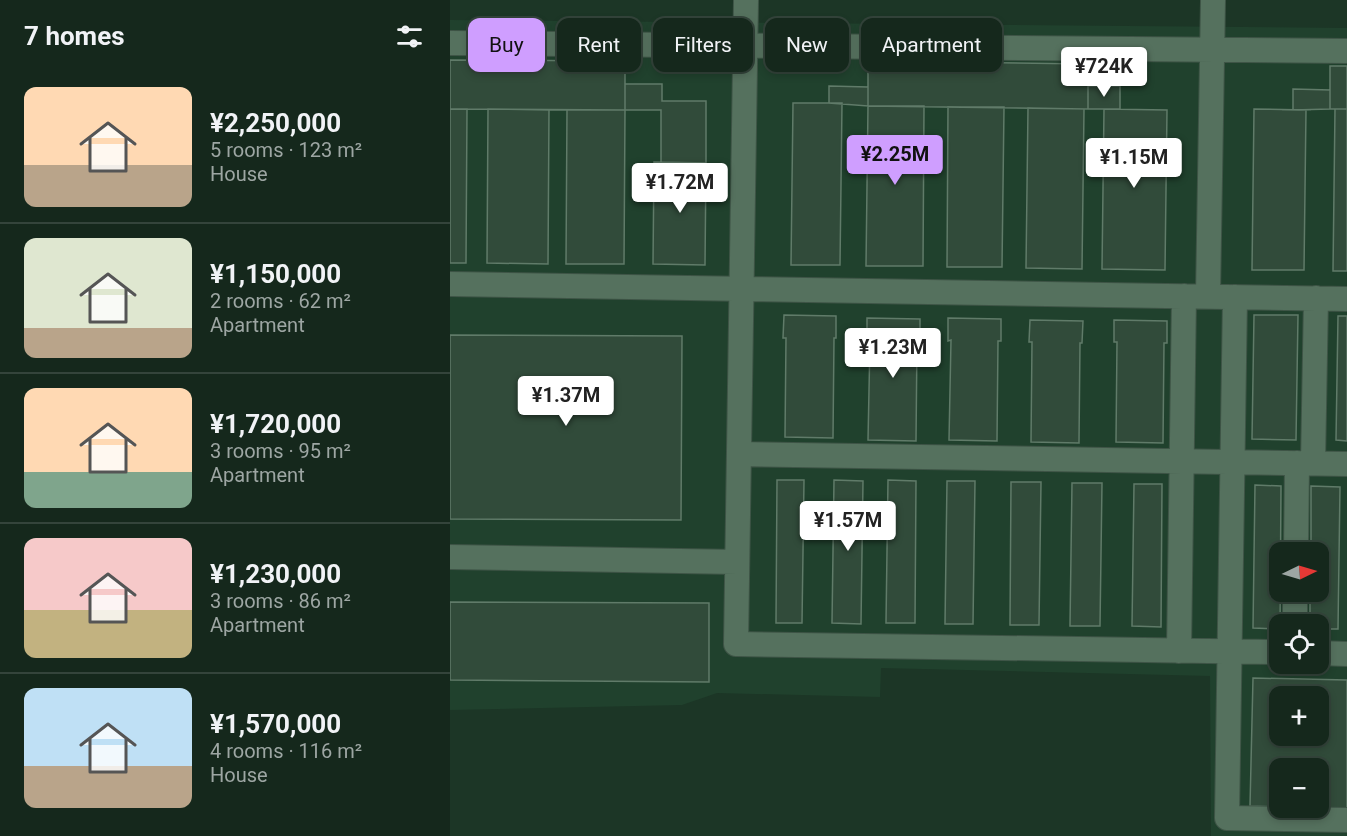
<!DOCTYPE html>
<meta charset="utf-8">
<style>
:root{--surface:#15281c;--page:#223429;--text:#f1f3f6;--muted:#9da6a3;--line:#34443b;--accent:#cf9eff}
body{margin:0;font-family:Roboto,sans-serif;background:var(--page);color:var(--text);height:100vh;display:flex;flex-direction:column;font-size:22px;white-space:nowrap}
*{box-sizing:border-box;margin:0}
p{font-size:20px;color:var(--muted)}
.icon{flex:none;width:33px;height:33px;fill:none;stroke:currentColor;stroke-width:2;stroke-linecap:round;stroke-linejoin:round}
.map{position:relative;flex:1;overflow:hidden}
.details{display:flex;flex-direction:column;background:var(--surface);width:450px}
.details>*{flex:none}
.banner{position:absolute;left:18px;top:18px;width:570px;height:54px;display:flex;gap:12px}
.needle{width:39px;rotate:85deg}
.controls{position:absolute;left:819px;top:542px;display:grid;gap:12px}
.controls a{display:grid;place-items:center;width:60px;height:60px;border-radius:12px;background:var(--surface);box-shadow:0 3px 9px #0003,0 0 0 2px var(--line);font-size:30px}
.price{position:absolute;translate:-50% -51px;padding:0 14px;border-radius:6px;background:#fff;color:#222;font-size:20px;line-height:39px;filter:drop-shadow(0 2px 3px #0008)}
.price::after{content:'';position:absolute;left:50%;top:36px;width:18px;height:14px;margin-left:-9px;background:inherit;clip-path:polygon(0 0,100% 0,50% 100%)}
.price.active{background:var(--accent);color:#111}
ul{padding:0;list-style:none}
li{display:flex;align-items:center;gap:18px;height:150px;padding:0 24px}
li+li{border-top:2px solid var(--line)}
li span{display:grid;place-items:center;flex:none;width:168px;height:120px;border-radius:12px;color:#555}
li>.icon{margin-inline-start:auto}
span .icon{width:72px;height:72px;fill:#fffc;stroke-width:1}
li b{font-size:26px}
h2{display:flex;justify-content:space-between;align-items:center;height:72px;padding:0 24px;font-size:26px}
.tag{padding:0 21px;border-radius:12px;background:var(--surface);box-shadow:0 3px 9px #0003,0 0 0 2px var(--line);font-size:21px;line-height:54px}
.tag.active{background:var(--accent);color:#111}
main{display:flex;flex:1;min-height:0}
.map>svg:first-child{display:block}
</style>
<main>
<section class="details">
<h2>7 homes<svg class="icon" aria-label="filters" viewBox="0 0 24 24"><path d="M4 7h16M4 17h16"/><circle cx="9" cy="7" r="2"/><circle cx="15" cy="17" r="2"/></svg></h2>
<ul>
<li><span style="background:linear-gradient(#ffd9b3 65%,#b9a48a 0)"><svg class="icon" aria-label="home" viewBox="0 0 24 24"><path d="M3 11l9-7 9 7M6 9v11h12V9"/></svg></span><div><b>¥2,250,000</b><p>5 rooms · 123 m²</p><p>House</p></div></li>
<li><span style="background:linear-gradient(#dfe7d0 75%,#b9a48a 0)"><svg class="icon" aria-label="home" viewBox="0 0 24 24"><path d="M3 11l9-7 9 7M6 9v11h12V9"/></svg></span><div><b>¥1,150,000</b><p>2 rooms · 62 m²</p><p>Apartment</p></div></li>
<li><span style="background:linear-gradient(#ffd9b3 70%,#7fa58c 0)"><svg class="icon" aria-label="home" viewBox="0 0 24 24"><path d="M3 11l9-7 9 7M6 9v11h12V9"/></svg></span><div><b>¥1,720,000</b><p>3 rooms · 95 m²</p><p>Apartment</p></div></li>
<li><span style="background:linear-gradient(#f6c9c9 60%,#c2b280 0)"><svg class="icon" aria-label="home" viewBox="0 0 24 24"><path d="M3 11l9-7 9 7M6 9v11h12V9"/></svg></span><div><b>¥1,230,000</b><p>3 rooms · 86 m²</p><p>Apartment</p></div></li>
<li><span style="background:linear-gradient(#bfe0f5 65%,#b9a48a 0)"><svg class="icon" aria-label="home" viewBox="0 0 24 24"><path d="M3 11l9-7 9 7M6 9v11h12V9"/></svg></span><div><b>¥1,570,000</b><p>4 rooms · 116 m²</p><p>House</p></div></li>
</ul>
</section>
<div class="map">
<svg width="897" height="836" viewBox="0 0 897 836">
<rect width="100%" height="100%" fill="#1c3626"/>
<path fill="#20412d" fill-rule="evenodd" d="M 0,20 L 897,28 L 897,836 L 761,836 L 760,676 L 431,668 L 430,697 L 267,693 L 232,705 L 0,710 ZM 830,552 L 868,552 L 868,591 L 830,591 ZM 830,624 L 868,624 L 868,663 L 830,663 ZM 830,696 L 868,696 L 868,735 L 830,735 ZM 830,768 L 868,768 L 868,807 L 830,807 Z"/>
<path fill="#314b3a" stroke="#607b69" stroke-width="1.5" fill-rule="evenodd" d="M 0,60 L 175,61 L 175,110 L 0,109 Z
M 418,61 L 638,64 L 638,109 L 418,106 Z
M 880,66 L 897,66 L 897,109 L 880,109 Z
M 175,84 L 212,84 L 212,101 L 256,101 L 256,163 L 211,162 L 211,110 L 175,110 Z
M 379,86 L 418,87 L 418,106 L 379,103 Z
M 638,86 L 670,86 L 670,109 L 638,109 Z
M 843,89 L 880,90 L 880,109 L 843,110 Z
M 343,103 L 392,103 L 390,265 L 341,265 Z
M 418,106 L 474,106 L 473,266 L 416,266 Z
M 498,107 L 554,107 L 552,267 L 497,267 Z
M 578,108 L 634,109 L 632,269 L 576,268 Z
M 0,109 L 17,109 L 16,263 L 0,263 Z
M 38,109 L 99,110 L 98,264 L 37,263 Z
M 654,109 L 717,110 L 715,270 L 652,269 Z
M 804,109 L 856,110 L 854,270 L 802,270 Z
M 885,109 L 897,109 L 897,271 L 883,271 Z
M 117,110 L 175,110 L 174,264 L 116,264 Z
M 204,162 L 256,163 L 255,265 L 203,264 Z
M 334,315 L 386,316 L 386,338 L 384,338 L 383,438 L 335,437 L 336,338 L 333,338 Z
M 804,315 L 848,315 L 846,440 L 802,439 Z
M 888,316 L 897,316 L 897,441 L 886,440 Z
M 417,318 L 470,319 L 470,341 L 467,341 L 466,441 L 418,440 L 420,341 L 417,341 Z
M 498,318 L 551,319 L 551,341 L 548,341 L 547,441 L 499,440 L 501,340 L 498,341 Z
M 580,320 L 633,321 L 632,343 L 630,343 L 629,443 L 581,442 L 582,342 L 579,342 Z
M 664,320 L 717,321 L 717,343 L 714,343 L 713,443 L 666,442 L 667,342 L 664,342 Z
M 0,335 L 232,336 L 231,520 L 0,519 Z
M 327,480 L 354,480 L 352,623 L 326,623 Z
M 384,480 L 413,481 L 411,624 L 382,623 Z
M 438,480 L 466,481 L 465,623 L 436,623 Z
M 497,481 L 525,481 L 523,624 L 495,624 Z
M 561,482 L 591,482 L 589,625 L 560,625 Z
M 622,483 L 652,483 L 650,626 L 620,626 Z
M 684,484 L 712,484 L 711,627 L 682,626 Z
M 805,485 L 831,486 L 830,629 L 803,628 Z
M 861,486 L 890,487 L 888,629 L 868,629 L 868,624 L 860,624 L 860,591 L 868,591 L 868,552 L 861,552 Z
M 0,602 L 259,603 L 259,682 L 0,680 Z
M 803,678 L 897,680 L 897,808 L 844,807 L 868,807 L 868,768 L 830,768 L 830,807 L 800,806 ZM 830,696 L 868,696 L 868,735 L 830,735 Z"/>
<g fill="none" stroke-linecap="round" stroke-linejoin="round">
<g stroke="#3e5446" stroke-width="26">
<path id="minor" d="M 296,0 L 286,644 L 830,652
M 0,43 L 897,51
M 0,284 L 897,299
M 758,296 L 763,0
M 785,297 L 777,818 L 897,820
M 289,454 L 897,464
M 863,463 L 866,298
M 846,552 L 847,463
M 0,557 L 287,562
M 845,624 L 845,591
M 729,651 L 734,296
M 868,653 L 897,654"/>
</g>
<use href="#minor" stroke="#55715e" stroke-width="24"/>
</g>
</svg>
<div class="controls">
<a><svg class="needle" viewBox="-14 -14 28 28"><path d="M0-13l5 13h-10z" fill="#e53935"/><path d="M0 13l5-13h-10z" fill="#9da6a3"/></svg></a>
<a><svg class="icon" aria-label="locate" viewBox="0 0 24 24"><circle cx="12" cy="12" r="6"/><path d="M12 2v4M12 18v4M2 12h4M18 12h4"/></svg></a>
<a>+</a>
<a>−</a>
</div>
<b class="price" style="left:654px;top:98px">¥724K</b>
<b class="price active" style="left:445px;top:186px">¥2.25M</b>
<b class="price" style="left:684px;top:189px">¥1.15M</b>
<b class="price" style="left:230px;top:214px">¥1.72M</b>
<b class="price" style="left:443px;top:379px">¥1.23M</b>
<b class="price" style="left:116px;top:427px">¥1.37M</b>
<b class="price" style="left:398px;top:552px">¥1.57M</b>
<div class="banner">
<a class="tag active">Buy</a>
<a class="tag">Rent</a>
<a class="tag">Filters</a>
<a class="tag">New</a>
<a class="tag">Apartment</a>
</div>
</div>
</main>
